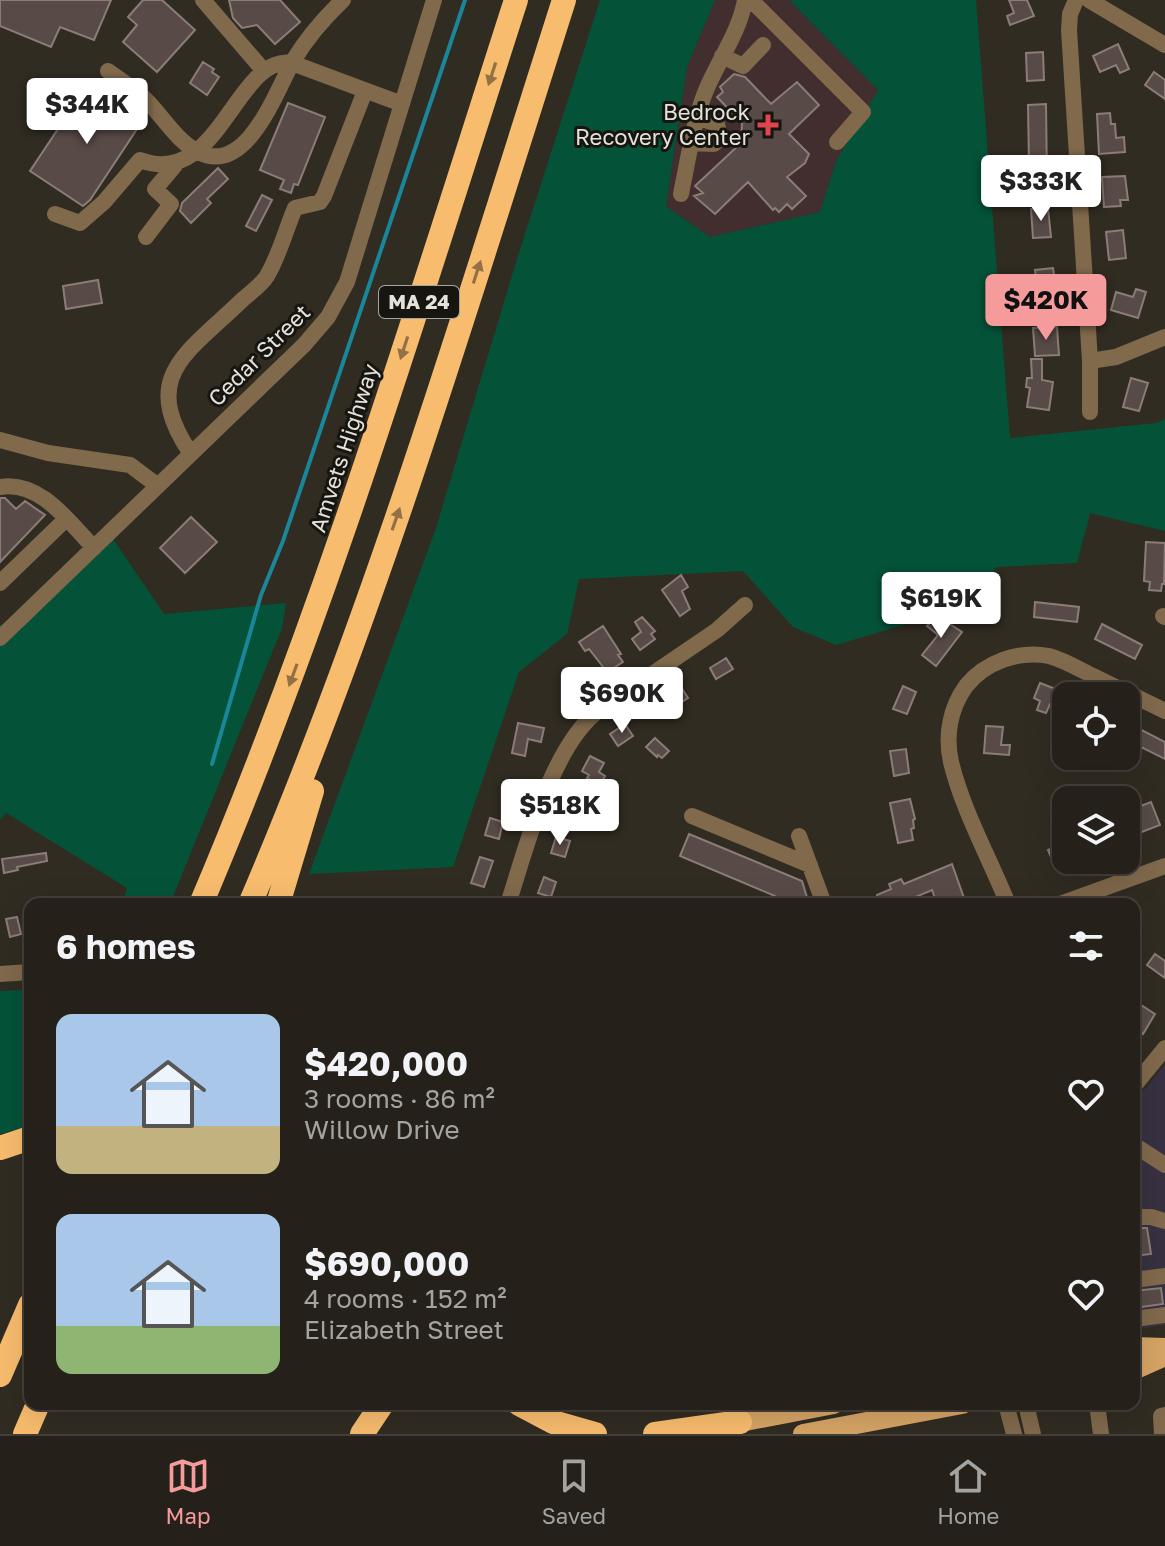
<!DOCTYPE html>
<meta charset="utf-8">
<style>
:root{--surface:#25211a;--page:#312e27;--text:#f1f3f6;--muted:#a3a3a2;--line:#423e39;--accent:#f59b9b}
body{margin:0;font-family:"Golos Text",sans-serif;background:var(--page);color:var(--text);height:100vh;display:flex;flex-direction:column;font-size:30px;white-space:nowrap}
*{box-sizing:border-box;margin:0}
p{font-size:26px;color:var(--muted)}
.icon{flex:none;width:44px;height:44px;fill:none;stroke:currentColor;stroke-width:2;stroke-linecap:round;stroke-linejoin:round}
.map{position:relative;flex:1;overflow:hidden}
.drawer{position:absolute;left:24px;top:898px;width:1116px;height:512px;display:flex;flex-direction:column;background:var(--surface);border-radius:16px;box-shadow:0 8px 32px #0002,0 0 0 2px var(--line)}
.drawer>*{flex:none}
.controls{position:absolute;left:1052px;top:682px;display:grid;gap:16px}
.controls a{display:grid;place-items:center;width:88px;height:88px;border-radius:16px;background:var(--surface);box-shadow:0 8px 32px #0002,0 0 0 2px var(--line);font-size:40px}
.price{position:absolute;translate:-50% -68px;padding:0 18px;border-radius:8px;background:#fff;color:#222;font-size:26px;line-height:52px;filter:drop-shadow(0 2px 4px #0008)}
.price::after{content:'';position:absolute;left:50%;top:48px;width:24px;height:18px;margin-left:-12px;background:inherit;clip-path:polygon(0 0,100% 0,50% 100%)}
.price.current{background:var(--accent);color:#111}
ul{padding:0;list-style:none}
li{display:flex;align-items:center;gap:24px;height:200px;padding:0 32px}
li span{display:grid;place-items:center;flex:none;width:224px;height:160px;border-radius:16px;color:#555}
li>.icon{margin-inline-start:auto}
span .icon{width:96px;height:96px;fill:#fffc;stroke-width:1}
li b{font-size:34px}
h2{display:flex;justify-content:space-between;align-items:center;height:96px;padding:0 32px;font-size:34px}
.menu{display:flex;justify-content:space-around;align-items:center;height:112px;border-top:2px solid var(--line);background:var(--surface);font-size:22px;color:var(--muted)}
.menu a{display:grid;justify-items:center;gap:4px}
.menu .current{color:var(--accent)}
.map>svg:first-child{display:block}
</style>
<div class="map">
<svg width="1165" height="1434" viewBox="0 0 1165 1434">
<rect width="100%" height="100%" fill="#312c22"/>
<path fill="#373141" d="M 1165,1064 L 1165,1325 L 1134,1330 L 1134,1097 L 1146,1088 Z"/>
<path fill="#422e2f" d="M 715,0 L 789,0 L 878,90 L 836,161 L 820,212 L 710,237 L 666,206 L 687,67 Z"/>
<path fill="#045338" d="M 600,0 L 715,0 L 687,67 L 666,206 L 710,237 L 820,212 L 836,161 L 878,90 L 789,0 L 976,0 L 1010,438 L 1156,423 L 1165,419 L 1165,531 L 1090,513 L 1077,563 L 997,567 L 955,612 L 928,601 L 910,623 L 836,645 L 793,627 L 743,571 L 579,579 L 567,634 L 519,672 L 453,867 L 309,874 L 436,528 L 517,259 Z
M 109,533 L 164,614 L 286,603 L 282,628 L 170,904 L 122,904 L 127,888 L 6,813 L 0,820 L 0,625 L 15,624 Z
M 30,990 L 30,1126 L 0,1134 L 0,991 Z"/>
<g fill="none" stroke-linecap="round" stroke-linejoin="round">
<path stroke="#1a8699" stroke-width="4" d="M 212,764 L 261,595 L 283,541 L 465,0"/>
</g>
<path fill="#584b47" stroke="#8b7c78" stroke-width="2" d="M 0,0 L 111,0 L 94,40 L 60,27 L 51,47 L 0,26 Z
M 143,0 L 162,0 L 195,30 L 157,72 L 123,42 L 137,25 L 128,17 Z
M 229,0 L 280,0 L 300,22 L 275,44 L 257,25 L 242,28 L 233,18 Z
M 1009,0 L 1027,0 L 1034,16 L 1010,25 L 1007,16 L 1014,13 Z
M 1118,44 L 1129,69 L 1120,73 L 1116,65 L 1100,72 L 1093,56 Z
M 1043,52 L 1044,80 L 1027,81 L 1026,53 Z
M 203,62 L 214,69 L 212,72 L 219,77 L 207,95 L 190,83 Z
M 1154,72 L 1165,80 L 1165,99 L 1145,85 Z
M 734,74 L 745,77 L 771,104 L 797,82 L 819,105 L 789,134 L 809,154 L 805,163 L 787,177 L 806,196 L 792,209 L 787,204 L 779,212 L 775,208 L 773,210 L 748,182 L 715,214 L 694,196 L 703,193 L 695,186 L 741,143 L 742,123 L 717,97 L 723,92 L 720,87 Z
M 88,84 L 143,120 L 90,200 L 83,206 L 30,171 Z
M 288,103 L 325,117 L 298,185 L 294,184 L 291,193 L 280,189 L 284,180 L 260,170 Z
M 1046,104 L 1047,182 L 1021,182 L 1020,165 L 1029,165 L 1028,105 Z
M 1110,113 L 1111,124 L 1115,124 L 1116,138 L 1124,137 L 1125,152 L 1099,154 L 1097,114 Z
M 218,168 L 228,179 L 207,199 L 211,203 L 191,223 L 180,211 L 182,203 Z
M 1125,176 L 1128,200 L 1120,200 L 1121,206 L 1104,207 L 1102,177 Z
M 262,195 L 272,200 L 256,231 L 246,226 Z
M 1048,208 L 1051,237 L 1033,238 L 1031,209 Z
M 1123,230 L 1126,258 L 1109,260 L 1106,232 Z
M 1053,268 L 1057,297 L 1039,299 L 1035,270 Z
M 98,280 L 102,303 L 66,309 L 63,286 Z
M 1136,289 L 1146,292 L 1138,318 L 1111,310 L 1116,292 L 1133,297 Z
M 1057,327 L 1059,355 L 1035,356 L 1033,328 Z
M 1031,359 L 1042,359 L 1042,380 L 1053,382 L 1049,410 L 1027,407 L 1030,388 L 1026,387 L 1027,378 L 1032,378 Z
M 1131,378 L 1148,383 L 1139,411 L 1123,407 Z
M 0,498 L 5,498 L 16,509 L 25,501 L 45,515 L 0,562 Z
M 191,517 L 217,542 L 185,573 L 160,548 Z
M 1146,542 L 1165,543 L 1164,584 L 1162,584 L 1161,591 L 1149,590 L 1150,582 L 1144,581 Z
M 681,575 L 688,587 L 682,591 L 690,609 L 680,616 L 662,590 Z
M 1035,602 L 1079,607 L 1077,622 L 1034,617 Z
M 936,615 L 962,632 L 936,666 L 922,655 L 938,635 L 927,626 Z
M 642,617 L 655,631 L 651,634 L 655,639 L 640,650 L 632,639 L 641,632 L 635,622 Z
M 1102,624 L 1142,645 L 1135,659 L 1095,639 Z
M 603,626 L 621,654 L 618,655 L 623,662 L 607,672 L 589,649 L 585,651 L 579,642 Z
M 726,658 L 733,669 L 716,679 L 710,668 Z
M 1040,683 L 1066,693 L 1066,711 L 1050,704 L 1046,713 L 1037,710 L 1040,701 L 1034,698 Z
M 903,686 L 916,692 L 907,714 L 893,709 Z
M 681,687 L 688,698 L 668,711 L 661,701 Z
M 1126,722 L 1165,742 L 1165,759 L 1135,744 L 1126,760 Z
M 518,723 L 544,728 L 541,742 L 528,739 L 525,756 L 512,753 Z
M 625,724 L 633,736 L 618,746 L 610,734 Z
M 986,726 L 1003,727 L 1001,745 L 1010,745 L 1009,755 L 984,753 Z
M 655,738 L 669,751 L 662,758 L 658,755 L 657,757 L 646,747 Z
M 906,749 L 909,773 L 894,776 L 890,751 Z
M 590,756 L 604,763 L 599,772 L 605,776 L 600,785 L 587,778 L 589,775 L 582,771 Z
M 575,790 L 587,795 L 580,815 L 567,810 Z
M 910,799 L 915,819 L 913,820 L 914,828 L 911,829 L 913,840 L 898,843 L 890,803 Z
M 1151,802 L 1160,825 L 1126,838 L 1126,820 L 1141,815 L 1138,807 Z
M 490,818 L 503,822 L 499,839 L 485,835 Z
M 689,834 L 802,881 L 809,904 L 778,904 L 775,896 L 680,856 Z
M 556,837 L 570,841 L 565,857 L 551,853 Z
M 1066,843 L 1066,860 L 1054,864 L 1048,850 Z
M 46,853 L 47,861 L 17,867 L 18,870 L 4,873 L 2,859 Z
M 480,857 L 493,861 L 484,887 L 471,883 Z
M 952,864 L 964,898 L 937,904 L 932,890 L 899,904 L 881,904 L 877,895 L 891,889 L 889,884 L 901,879 L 904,884 Z
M 544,877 L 556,882 L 551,897 L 538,893 Z
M 17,917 L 21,934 L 10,937 L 6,919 Z
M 1155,954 L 1165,961 L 1165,978 L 1147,965 Z
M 1141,1005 L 1155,1014 L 1143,1034 L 1134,1028 L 1134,1016 Z
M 1134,1228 L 1147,1228 L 1151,1254 L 1134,1256 Z
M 1161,1288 L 1163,1304 L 1134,1308 L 1134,1291 Z"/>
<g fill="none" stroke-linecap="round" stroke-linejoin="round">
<path stroke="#81694c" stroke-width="16" d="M 203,0 L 264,71
M 751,0 L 863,112 L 837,142
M 1076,0 L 1070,14 L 1069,30 L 1090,361 L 1090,412
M 1089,0 L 1165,45
M 722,56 L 743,66 L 763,45
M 108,71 C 119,79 131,87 142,96 C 161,113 175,140 198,152 C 247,177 276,91 293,61 C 307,38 324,18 343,0
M 696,117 L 717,124 L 720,137 L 714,144 L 691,143 C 695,124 699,106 707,88 C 719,60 740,30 745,0
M 681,194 L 691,143
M 55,214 L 80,223 L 104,202 L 140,160 C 219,190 236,54 292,63 L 402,104
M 146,237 L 171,204 L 155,189 L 176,164
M 1090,361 L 1116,357 L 1165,337
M 0,440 L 48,453 L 130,465 L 158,486
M 191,454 C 139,377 186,354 240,302 C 248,294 261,286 267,276 C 279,256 286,229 295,208 L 320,202 L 324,196 L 365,91
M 0,487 C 40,480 69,522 94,548
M 0,583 L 66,519
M 1163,616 L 1165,617
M 0,638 L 304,345 L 328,317 L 347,282 L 434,0
M 692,816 L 810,865
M 799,836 L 824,904
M 508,904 C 526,849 551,747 598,711 L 717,630 L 745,605
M 1008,904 C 989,857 963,811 951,762 C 945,736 950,708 966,686 C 985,662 1019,650 1049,656 C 1064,660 1079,669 1093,676 C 1117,688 1141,699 1165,711
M 1060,904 L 1165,866
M 0,974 L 30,972
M 1134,1086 L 1165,1048
M 1134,1145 L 1165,1165
M 1134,1217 L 1151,1217 L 1165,1221
M 1134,1280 L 1165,1276
M 1134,1319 L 1165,1315
M 1006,1404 L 1014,1434
M 1026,1404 L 1033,1434
M 1097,1404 L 1101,1434
M 1162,1434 L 1161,1416 L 1165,1415"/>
<path stroke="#d6a465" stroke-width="20" d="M 1134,1347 L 1165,1348
M 1134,1370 L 1165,1356
M 724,1425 L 834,1404
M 803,1434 L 962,1404"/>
<path stroke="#f8bc6e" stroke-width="24" d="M 201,904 C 326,610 418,304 516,0
M 250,904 C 376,610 467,304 564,0
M 278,904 L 312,791
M 0,1148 L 30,1138
M 0,1375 L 30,1305
M 519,1404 L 553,1422 L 595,1434
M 25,1434 L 38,1404
M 362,1434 L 382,1404
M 655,1434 L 740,1422"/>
</g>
<defs><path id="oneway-solid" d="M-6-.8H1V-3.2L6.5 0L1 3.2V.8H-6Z" transform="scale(2)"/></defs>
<g fill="#937144">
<use href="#oneway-solid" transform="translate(492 74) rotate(108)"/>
<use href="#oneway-solid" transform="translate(477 272) rotate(-72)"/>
<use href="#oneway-solid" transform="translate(404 348) rotate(108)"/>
<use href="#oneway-solid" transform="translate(396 519) rotate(-71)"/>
<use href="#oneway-solid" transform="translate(293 675) rotate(110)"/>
</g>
<path fill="#e0444e" stroke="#171510" stroke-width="3" d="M764 113h8v8h8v8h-8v8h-8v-8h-8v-8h8z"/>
<g text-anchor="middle" stroke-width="6" stroke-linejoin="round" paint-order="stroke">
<rect fill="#171510" stroke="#a7a49e" stroke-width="2" x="379" y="286" width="80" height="32" rx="6"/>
<g font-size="20" font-weight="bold" fill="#e5e2db">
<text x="419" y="309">MA 24</text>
</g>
<g font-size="22" fill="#e5e2db" stroke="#171510" text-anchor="end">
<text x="750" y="120">Bedrock<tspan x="750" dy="25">Recovery Center</tspan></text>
</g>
<g font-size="22" fill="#e5e2db" stroke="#171510">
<text transform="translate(259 355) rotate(-45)" y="8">Cedar Street</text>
<text transform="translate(344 448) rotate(-72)" y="8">Amvets Highway</text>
</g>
</g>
</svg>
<div class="controls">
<a><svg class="icon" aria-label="locate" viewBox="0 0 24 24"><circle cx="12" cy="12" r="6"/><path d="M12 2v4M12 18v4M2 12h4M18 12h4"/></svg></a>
<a><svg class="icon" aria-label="layers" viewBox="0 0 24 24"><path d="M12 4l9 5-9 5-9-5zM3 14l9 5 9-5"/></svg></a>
</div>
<b class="price" style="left:87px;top:146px">$344K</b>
<b class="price" style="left:1041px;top:223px">$333K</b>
<b class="price current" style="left:1046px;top:342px">$420K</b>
<b class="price" style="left:941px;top:640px">$619K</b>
<b class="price" style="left:622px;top:735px">$690K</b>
<b class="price" style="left:560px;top:847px">$518K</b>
<section class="drawer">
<h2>6 homes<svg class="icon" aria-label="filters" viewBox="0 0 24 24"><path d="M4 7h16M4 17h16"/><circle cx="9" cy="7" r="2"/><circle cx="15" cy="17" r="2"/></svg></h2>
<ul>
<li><span style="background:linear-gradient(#a9c7e8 70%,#c2b280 0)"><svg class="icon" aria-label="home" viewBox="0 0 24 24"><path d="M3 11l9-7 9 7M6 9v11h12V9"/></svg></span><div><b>$420,000</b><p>3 rooms · 86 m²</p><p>Willow Drive</p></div><svg class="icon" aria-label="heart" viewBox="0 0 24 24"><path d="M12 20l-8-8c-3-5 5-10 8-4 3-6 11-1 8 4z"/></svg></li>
<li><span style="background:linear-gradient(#a9c7e8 70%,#8fb573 0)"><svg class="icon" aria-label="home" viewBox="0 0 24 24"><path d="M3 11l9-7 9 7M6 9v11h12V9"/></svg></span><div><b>$690,000</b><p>4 rooms · 152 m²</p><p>Elizabeth Street</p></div><svg class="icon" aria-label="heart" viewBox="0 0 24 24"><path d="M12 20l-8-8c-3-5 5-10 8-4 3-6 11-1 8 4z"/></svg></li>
</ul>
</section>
</div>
<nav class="menu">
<a class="current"><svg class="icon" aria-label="map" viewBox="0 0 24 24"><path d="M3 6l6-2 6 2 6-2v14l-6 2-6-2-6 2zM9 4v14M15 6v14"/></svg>Map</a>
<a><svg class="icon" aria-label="saved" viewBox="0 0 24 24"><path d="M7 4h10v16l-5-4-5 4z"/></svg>Saved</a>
<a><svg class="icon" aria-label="home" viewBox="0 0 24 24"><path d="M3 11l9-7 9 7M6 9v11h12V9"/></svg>Home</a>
</nav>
